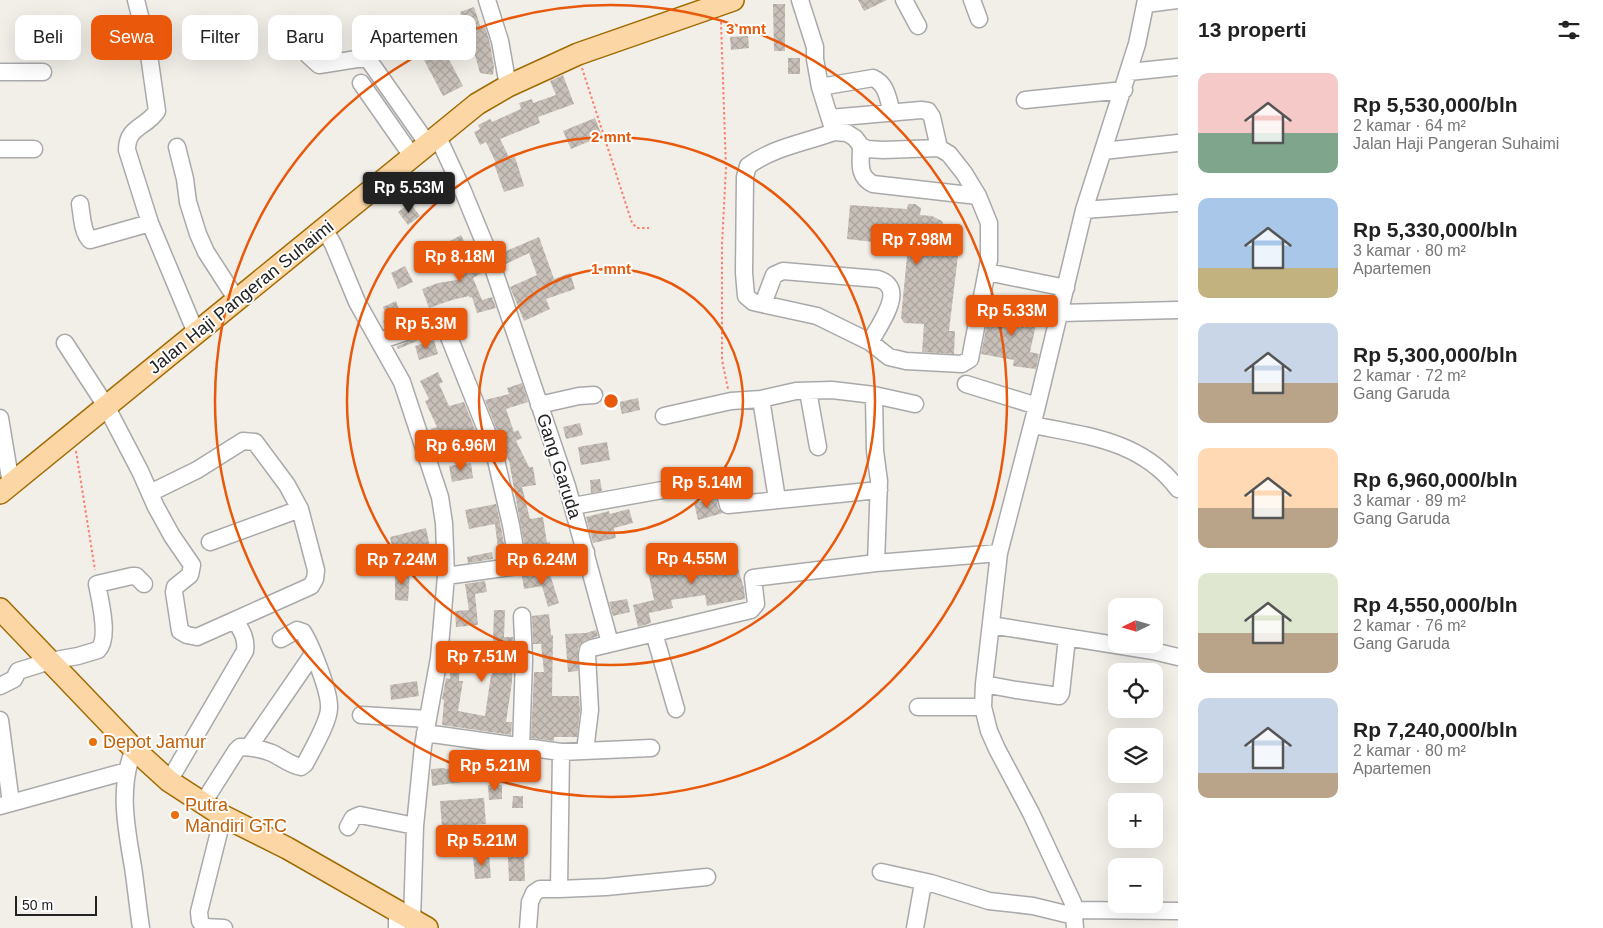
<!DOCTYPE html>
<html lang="id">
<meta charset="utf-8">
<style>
:root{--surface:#fff;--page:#f2f2f2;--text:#222;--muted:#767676;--accent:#ea580c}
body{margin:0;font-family:Arial,sans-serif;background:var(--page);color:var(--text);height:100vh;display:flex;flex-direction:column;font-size:19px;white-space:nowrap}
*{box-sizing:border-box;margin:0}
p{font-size:16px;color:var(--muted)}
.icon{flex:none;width:28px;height:28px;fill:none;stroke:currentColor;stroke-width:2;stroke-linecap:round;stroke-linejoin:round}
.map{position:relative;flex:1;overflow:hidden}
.details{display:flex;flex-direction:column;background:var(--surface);width:425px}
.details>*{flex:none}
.hud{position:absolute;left:15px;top:15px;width:475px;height:45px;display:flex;gap:10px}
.needle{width:32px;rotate:265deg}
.fabs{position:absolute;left:1108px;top:598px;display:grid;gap:10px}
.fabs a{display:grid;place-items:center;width:55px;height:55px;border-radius:10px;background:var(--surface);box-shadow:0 5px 20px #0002;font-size:25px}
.scale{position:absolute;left:15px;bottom:12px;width:82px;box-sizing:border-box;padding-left:5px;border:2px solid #222;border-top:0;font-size:14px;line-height:18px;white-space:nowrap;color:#222;-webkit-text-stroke:4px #fff;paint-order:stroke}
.price{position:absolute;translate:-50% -42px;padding:0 11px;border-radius:5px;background:var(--accent);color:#fff;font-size:16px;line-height:32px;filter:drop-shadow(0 1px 2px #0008)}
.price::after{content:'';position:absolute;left:50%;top:30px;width:15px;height:11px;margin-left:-8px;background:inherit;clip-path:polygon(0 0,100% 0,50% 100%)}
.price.on{background:#222;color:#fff}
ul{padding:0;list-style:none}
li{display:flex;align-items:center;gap:15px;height:125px;padding:0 20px}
li span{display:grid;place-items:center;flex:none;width:140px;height:100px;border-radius:10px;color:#555}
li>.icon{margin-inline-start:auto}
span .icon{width:60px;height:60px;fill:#fffc;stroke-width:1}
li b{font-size:21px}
h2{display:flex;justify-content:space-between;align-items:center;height:60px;padding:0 20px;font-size:21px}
.chip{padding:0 18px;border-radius:10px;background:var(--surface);box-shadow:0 5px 20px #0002;font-size:18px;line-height:45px}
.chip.on{background:var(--accent);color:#fff}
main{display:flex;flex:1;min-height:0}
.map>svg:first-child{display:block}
</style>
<main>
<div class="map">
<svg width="1178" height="928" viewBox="0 0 1178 928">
<defs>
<pattern id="building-cross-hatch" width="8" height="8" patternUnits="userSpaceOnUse" patternTransform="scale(1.25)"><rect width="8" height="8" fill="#c7bfb8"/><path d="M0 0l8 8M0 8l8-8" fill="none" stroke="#aba49e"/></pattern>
</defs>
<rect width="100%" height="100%" fill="#f2efe9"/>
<path fill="url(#building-cross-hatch)" d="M 858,0 L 887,0 L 864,11 Z
M 773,4 L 785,4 L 785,51 L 774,51 Z
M 474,7 L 481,28 L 485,26 L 490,43 L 494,67 L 493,75 L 480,73 L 467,27 L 465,27 L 460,12 Z
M 446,30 L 453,43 L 443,48 L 463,86 L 443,96 L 423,58 L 421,59 L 416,50 Z
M 748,36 L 749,48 L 731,50 L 730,37 Z
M 788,58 L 800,58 L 800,74 L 788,74 Z
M 563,75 L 574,104 L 538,117 L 540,123 L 500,139 L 510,159 L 515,157 L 524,186 L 504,192 L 494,164 L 496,163 L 486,142 L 480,145 L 474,132 L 480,129 L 478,125 L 490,119 L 492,122 L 521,109 L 519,103 L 532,99 L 533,103 L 556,95 L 550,81 Z
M 595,118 L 602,136 L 571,149 L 563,131 Z
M 434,172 L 445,193 L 434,198 L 424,178 Z
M 410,203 L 420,216 L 408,225 L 398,212 Z
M 908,204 L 915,204 L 921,208 L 920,215 L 932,216 L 942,221 L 945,229 L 961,230 L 949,331 L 955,331 L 954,354 L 922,352 L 924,324 L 904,323 L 901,318 L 908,246 L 847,239 L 850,205 L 907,209 Z
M 461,235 L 476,265 L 481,262 L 484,272 L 473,278 L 482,300 L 492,297 L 496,308 L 477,313 L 472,297 L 470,298 L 469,296 L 452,300 L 429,308 L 422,289 L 438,283 L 463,279 L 460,273 L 465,270 L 450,241 Z
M 539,237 L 554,279 L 570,273 L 575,289 L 546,299 L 550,309 L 524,321 L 510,287 L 537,275 L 529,253 L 504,265 L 499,254 Z
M 405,266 L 413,282 L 398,289 L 391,273 Z
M 396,301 L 404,322 L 386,328 L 383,321 L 388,319 L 383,307 Z
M 1032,307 L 1039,311 L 1030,352 L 1039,354 L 1036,369 L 1013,366 L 1014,360 L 981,354 L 990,308 L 1022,314 L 1023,308 Z
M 416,339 L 417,341 L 398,349 L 397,346 Z
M 434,340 L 438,354 L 419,360 L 415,346 Z
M 438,372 L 443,382 L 439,384 L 449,406 L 464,402 L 483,450 L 467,454 L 463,441 L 438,449 L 431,429 L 437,427 L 425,401 L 429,399 L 420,381 Z
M 522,383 L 528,402 L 506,409 L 514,432 L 518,430 L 522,438 L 516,441 L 529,467 L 533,467 L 536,485 L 522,487 L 530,519 L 543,517 L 547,543 L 550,542 L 551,549 L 526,554 L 509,461 L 485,400 L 509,394 L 507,388 Z
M 638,398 L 640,410 L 622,414 L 619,402 Z
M 580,423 L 583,435 L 566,439 L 563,427 Z
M 607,442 L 610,460 L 581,465 L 578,447 Z
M 471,463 L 473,478 L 452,482 L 449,466 Z
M 600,479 L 602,491 L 591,493 L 590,480 Z
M 716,498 L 718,508 L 723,513 L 698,520 L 694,503 Z
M 496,504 L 501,527 L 506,556 L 499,557 L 495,524 L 469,529 L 465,510 Z
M 629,509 L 633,523 L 614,528 L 616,538 L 593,543 L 586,517 L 609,511 L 610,514 Z
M 426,528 L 430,548 L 394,556 L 390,537 Z
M 492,552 L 493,559 L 468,563 L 467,557 Z
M 733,552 L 744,588 L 745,599 L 707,606 L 705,595 L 671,600 L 673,608 L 649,613 L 651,623 L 638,627 L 633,605 L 654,600 L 646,562 L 668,559 L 669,569 L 702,565 L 701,560 Z
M 410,571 L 408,601 L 395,600 L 395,572 Z
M 549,571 L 559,603 L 548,607 L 542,586 L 524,589 L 522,576 Z
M 485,581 L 487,592 L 475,594 L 478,625 L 456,627 L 455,611 L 469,610 L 465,584 Z
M 627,599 L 630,612 L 613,616 L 609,602 Z
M 494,610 L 505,610 L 504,637 L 513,637 L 512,682 L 506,722 L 512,722 L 511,735 L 442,725 L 444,700 L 442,699 L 446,678 L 450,679 L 450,643 L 480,643 L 482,662 L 460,662 L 459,681 L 463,681 L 458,711 L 485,716 L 491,675 L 492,675 Z
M 549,614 L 551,635 L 553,635 L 552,696 L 579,696 L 580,710 L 577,737 L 554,737 L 554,741 L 531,738 L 534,672 L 544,672 L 541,644 L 533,644 L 532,616 Z
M 596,630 L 598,636 L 584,641 L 578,648 L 578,671 L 568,672 L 565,634 L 586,633 Z
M 417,681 L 419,696 L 391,700 L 390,685 Z
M 445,768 L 445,769 L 462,768 L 463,782 L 432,786 L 431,769 Z
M 488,785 L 502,785 L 502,799 L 489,800 Z
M 513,796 L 523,796 L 523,808 L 512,808 Z
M 484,798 L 486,824 L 442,827 L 440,801 Z
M 495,829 L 510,830 L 509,849 L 494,849 Z
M 489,855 L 491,878 L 475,879 L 473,856 Z
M 524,856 L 525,881 L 509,881 L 508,857 Z"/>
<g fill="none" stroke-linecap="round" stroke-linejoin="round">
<g stroke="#a9a9a9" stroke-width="19">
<path id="minor" d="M 136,0 L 148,48 L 157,111 C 146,128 127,126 127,150 L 150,223 L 196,333
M 487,0 L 500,41 L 508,86
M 800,0 L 815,47 L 815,59 L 820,87 L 834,132 L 847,133 L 855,138 L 861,146 L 867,149 L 883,150 L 939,148 L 949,154 L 964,173 L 978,196 L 989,223 L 989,260 L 970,359 L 962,364 L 906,361 L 889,357 L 870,342 L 817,316 L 753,302 L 746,296 L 744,273 L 745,177 L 748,166 C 774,147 804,143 834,132
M 904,0 L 918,26
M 972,0 L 979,19
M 1146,4 L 1178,0
M 308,55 L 319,65 L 357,59 L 368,59 L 427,143
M 0,72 L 43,72
M 1129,72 L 1178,67
M 361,83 L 412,156
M 820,87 L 873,78 C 887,84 888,99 892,113
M 1025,100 L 1124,90
M 830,118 L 921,110 L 928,111 L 932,117 L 939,148
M 437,135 L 463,191 L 486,247 L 567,486 L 610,643
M 861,146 C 861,162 857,176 873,184 L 978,196
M 177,147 L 185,179 L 188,202 L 198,234 L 206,252 L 237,300
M 0,149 L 34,149
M 1103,151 L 1178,143
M 80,204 C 82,215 82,232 90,240 L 150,223
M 1084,210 L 1178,203
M 324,229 L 333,244 L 357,302 L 402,382 L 440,497 L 444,523 L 446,576 L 439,658 L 423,746 L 415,826 L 412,920
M 987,272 L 1066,288
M 763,304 L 774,275 L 783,271 L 878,279 C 881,280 886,282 888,285 C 900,298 877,329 870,342
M 1060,313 L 1178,310
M 379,341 L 434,323 L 442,324 L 445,327 L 493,447 L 511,525 L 518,566
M 65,343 L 106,406 L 140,471 L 156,507 L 172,536 L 192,565 L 190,575 L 175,587 L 174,592 L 180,631 L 187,635 L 197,637 L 235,620
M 966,384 L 1037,406
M 808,391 L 818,447
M 874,395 L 915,404
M 761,399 L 777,499
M 539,405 L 579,396 L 594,395
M 664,416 L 731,401 L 761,399 L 796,391 L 832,390 L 874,395 L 875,451 L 879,481 L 876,563
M 0,418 L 11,484
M 1033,425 C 1088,436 1142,441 1178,489
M 150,493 L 197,470 L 243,441 L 255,442 L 287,485 L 300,509 L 316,570 L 315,579 L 311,586 L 235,620 C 241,630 247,638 245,651 L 169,781
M 573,506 L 713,481 C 723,485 726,496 728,505 L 879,490
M 210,542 L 300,509
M 446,576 L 518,566 L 586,552
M 991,625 L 1153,651 L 1178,657
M 654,633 L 676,709
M 984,684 L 1016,690 L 1059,696 L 1061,693 L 1067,638
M 0,686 L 14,679 L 18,671 L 50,661 L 78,656 L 98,650 C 110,639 100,600 97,584 L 132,576 L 136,576 L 144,584
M 918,707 L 983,707
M 361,715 L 428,719
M 0,720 L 11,803
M 425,733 L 561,752 L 559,889 L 540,889 L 534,893 L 530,902 L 528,928
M 249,747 L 313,654
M 521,747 L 524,660 L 522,616
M 134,749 C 118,787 126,827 133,867 C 136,887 138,908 141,928
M 585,751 L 590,710 L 587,655 L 588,650 L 592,648 L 751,610 L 756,604 L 753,578 L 876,563 L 999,553
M 561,752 L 651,748
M 203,803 L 236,751 L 240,747 C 251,747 262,749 272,753 C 282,758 290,765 301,767 L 305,764 C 312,750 329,722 329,708 C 330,692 312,647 303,632 L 297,630 L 281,639
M 0,806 L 127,771
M 223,816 L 199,912 L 200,921 L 204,927 L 224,928
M 348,827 L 353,818 L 360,815 L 415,826
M 881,872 L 931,883
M 559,889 L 606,887 L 707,877
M 1074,910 L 1178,911
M 397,912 L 397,928
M 915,928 L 922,889 L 926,885 L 931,883 L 989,901 L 1033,906 L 1074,916
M 1075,928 L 1073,903 L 1031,813 L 997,749 L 989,731 L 983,707 L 984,684 L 999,553 L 1037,406 L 1084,210 L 1137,44 L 1146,0"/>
</g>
<g stroke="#a06b00" stroke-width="24">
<path id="major" d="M 0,493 L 477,104 L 508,86 L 578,54 L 733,0
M 0,609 L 134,749 L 169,781 L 223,816 L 287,848 L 427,928"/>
</g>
<path stroke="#fa8072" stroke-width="2" stroke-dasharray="2.5 2.5" stroke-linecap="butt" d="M 721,22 L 726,168 L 722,244 L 722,360 L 728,389
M 582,68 L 632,223 L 637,228 L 649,228
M 76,451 L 95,570"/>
<use href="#minor" stroke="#fff" stroke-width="16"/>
<use href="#major" stroke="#fcd6a4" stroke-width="21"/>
</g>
<g fill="none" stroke="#e8590c" stroke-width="2.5">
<circle cx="611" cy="401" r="132"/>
<circle cx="611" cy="401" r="264"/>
<circle cx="611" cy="401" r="396"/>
</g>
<g fill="#e8710a" stroke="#fff" stroke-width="2">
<circle cx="93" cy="742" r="5"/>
<circle cx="175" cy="815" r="5"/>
</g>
<g text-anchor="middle" stroke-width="4" stroke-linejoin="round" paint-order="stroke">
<g font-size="18" fill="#222" stroke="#fff">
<text transform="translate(241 297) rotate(-39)" y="6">Jalan Haji Pangeran Suhaimi</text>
<text transform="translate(559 466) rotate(72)" y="6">Gang Garuda</text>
</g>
<g font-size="18" fill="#c56008" stroke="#fff" text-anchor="start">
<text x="103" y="748">Depot Jamur</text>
<text x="185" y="811">Putra<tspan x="185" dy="21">Mandiri GTC</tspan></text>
</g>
</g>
<circle cx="611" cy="401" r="8" fill="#e8590c" stroke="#fff" stroke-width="2.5"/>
<g font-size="15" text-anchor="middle" font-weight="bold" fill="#e8590c" stroke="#fff" stroke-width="4" stroke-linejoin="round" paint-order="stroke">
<text x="746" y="34">3 mnt</text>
<text x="611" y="142">2 mnt</text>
<text x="611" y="274">1 mnt</text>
</g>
</svg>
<div class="fabs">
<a><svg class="needle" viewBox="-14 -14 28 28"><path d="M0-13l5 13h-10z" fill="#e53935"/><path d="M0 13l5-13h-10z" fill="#767676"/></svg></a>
<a><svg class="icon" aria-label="locate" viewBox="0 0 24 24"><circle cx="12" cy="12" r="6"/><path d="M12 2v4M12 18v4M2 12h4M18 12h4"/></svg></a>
<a><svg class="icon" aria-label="layers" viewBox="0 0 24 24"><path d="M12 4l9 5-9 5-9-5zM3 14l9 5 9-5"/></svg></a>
<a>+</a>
<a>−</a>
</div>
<div class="scale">50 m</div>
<b class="price on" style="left:409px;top:214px">Rp 5.53M</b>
<b class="price" style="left:917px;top:266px">Rp 7.98M</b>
<b class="price" style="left:460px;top:283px">Rp 8.18M</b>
<b class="price" style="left:1012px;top:337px">Rp 5.33M</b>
<b class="price" style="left:426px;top:350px">Rp 5.3M</b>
<b class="price" style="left:461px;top:472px">Rp 6.96M</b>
<b class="price" style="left:707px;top:509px">Rp 5.14M</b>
<b class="price" style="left:692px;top:585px">Rp 4.55M</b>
<b class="price" style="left:402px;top:586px">Rp 7.24M</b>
<b class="price" style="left:542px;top:586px">Rp 6.24M</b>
<b class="price" style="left:482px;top:683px">Rp 7.51M</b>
<b class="price" style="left:495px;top:792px">Rp 5.21M</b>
<b class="price" style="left:482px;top:867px">Rp 5.21M</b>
<div class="hud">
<a class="chip">Beli</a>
<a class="chip on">Sewa</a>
<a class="chip">Filter</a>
<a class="chip">Baru</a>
<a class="chip">Apartemen</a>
</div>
</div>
<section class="details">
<h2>13 properti<svg class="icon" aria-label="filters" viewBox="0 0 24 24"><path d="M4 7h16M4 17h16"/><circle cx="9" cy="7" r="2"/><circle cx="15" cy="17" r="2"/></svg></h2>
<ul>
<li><span style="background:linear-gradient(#f6c9c9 60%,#7fa58c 0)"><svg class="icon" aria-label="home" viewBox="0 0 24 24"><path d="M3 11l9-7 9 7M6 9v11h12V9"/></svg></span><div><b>Rp 5,530,000/bln</b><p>2 kamar · 64 m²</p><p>Jalan Haji Pangeran Suhaimi</p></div></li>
<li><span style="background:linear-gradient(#a9c7e8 70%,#c2b280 0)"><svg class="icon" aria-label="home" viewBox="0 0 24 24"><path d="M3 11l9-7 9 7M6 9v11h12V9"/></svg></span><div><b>Rp 5,330,000/bln</b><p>3 kamar · 80 m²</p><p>Apartemen</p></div></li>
<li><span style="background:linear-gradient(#c9d6e8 60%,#b9a48a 0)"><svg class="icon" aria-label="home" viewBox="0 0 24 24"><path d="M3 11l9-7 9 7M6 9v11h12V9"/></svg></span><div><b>Rp 5,300,000/bln</b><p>2 kamar · 72 m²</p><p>Gang Garuda</p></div></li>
<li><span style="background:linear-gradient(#ffd9b3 60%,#b9a48a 0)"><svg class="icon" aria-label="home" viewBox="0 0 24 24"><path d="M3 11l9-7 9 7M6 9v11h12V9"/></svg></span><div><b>Rp 6,960,000/bln</b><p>3 kamar · 89 m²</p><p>Gang Garuda</p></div></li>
<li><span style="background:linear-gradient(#dfe7d0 60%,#b9a48a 0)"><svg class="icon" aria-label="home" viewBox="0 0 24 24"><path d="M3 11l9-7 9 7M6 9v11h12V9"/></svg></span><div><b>Rp 4,550,000/bln</b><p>2 kamar · 76 m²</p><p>Gang Garuda</p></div></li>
<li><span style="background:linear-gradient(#c9d6e8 75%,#b9a48a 0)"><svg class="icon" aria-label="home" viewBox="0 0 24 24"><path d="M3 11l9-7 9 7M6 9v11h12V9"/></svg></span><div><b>Rp 7,240,000/bln</b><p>2 kamar · 80 m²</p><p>Apartemen</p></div></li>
</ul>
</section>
</main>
